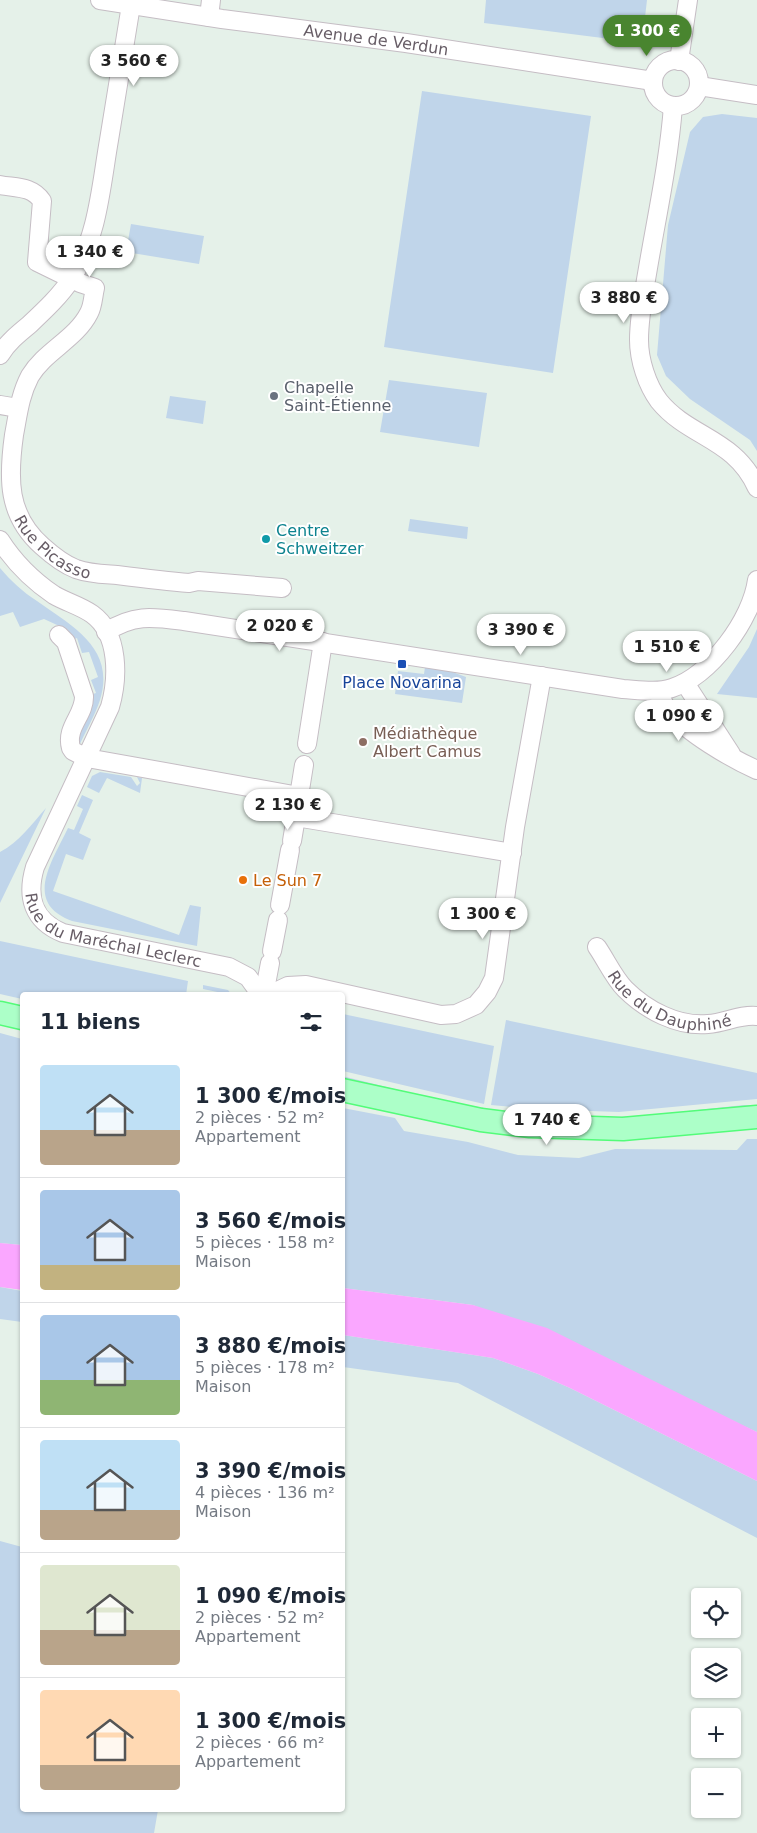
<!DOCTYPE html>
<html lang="fr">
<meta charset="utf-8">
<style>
:root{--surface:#fff;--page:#f2f2f3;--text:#1f2937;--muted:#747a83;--line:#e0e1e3;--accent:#49852f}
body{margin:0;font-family:"DejaVu Sans",sans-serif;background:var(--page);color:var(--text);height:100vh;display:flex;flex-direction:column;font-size:19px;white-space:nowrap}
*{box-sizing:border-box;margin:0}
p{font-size:16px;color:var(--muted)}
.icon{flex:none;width:28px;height:28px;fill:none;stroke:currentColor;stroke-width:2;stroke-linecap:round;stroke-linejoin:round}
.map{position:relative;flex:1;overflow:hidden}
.drawer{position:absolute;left:20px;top:992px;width:325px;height:820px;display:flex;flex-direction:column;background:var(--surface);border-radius:5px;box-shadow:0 1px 4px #0004}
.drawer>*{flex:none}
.controls{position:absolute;left:691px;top:1588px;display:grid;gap:10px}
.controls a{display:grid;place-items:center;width:50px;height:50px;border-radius:5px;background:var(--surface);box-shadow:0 1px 4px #0004;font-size:25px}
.price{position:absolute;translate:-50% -42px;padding:0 11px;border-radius:18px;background:#fff;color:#222;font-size:16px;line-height:32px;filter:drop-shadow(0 1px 2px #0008)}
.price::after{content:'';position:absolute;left:50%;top:30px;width:15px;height:11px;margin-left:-8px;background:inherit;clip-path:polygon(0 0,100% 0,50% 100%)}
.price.active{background:var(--accent);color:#fff}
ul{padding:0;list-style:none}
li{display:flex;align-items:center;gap:15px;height:125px;padding:0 20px}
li+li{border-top:1px solid var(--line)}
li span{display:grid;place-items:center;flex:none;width:140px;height:100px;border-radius:5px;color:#555}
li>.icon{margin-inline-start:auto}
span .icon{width:60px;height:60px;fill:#fffc;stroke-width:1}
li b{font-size:21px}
h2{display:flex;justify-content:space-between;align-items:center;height:60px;padding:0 20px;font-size:21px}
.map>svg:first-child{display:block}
</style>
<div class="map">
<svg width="757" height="1833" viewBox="0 0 757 1833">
<rect width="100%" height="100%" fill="#e5f1e9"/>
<path fill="#c0d5ea" d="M 486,0 L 647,0 L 642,43 L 484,23 Z
M 422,91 L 591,116 L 553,373 L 384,347 Z
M 722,114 L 757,118 L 757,451 L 750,440 L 690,399 L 666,376 L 657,355 L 668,225 L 690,132 L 703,117 Z
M 131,224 L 204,236 L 199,264 L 126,252 Z
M 389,380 L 487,393 L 479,447 L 380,432 Z
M 170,396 L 206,401 L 203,424 L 166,418 Z
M 410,519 L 468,527 L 467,539 L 408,531 Z
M 0,568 C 11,581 23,592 37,601 C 72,626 116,648 100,700 C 95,715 86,731 79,746 C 74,732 87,713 93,701 L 90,695 L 96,693 L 91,680 L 98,677 L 89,652 L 82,653 L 77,638 L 72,640 L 68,630 L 44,619 L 20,627 L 13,612 L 0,616 Z
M 757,629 L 757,698 L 717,694 L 749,647 Z
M 425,667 L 447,670 L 466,677 L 462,703 L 395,694 L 398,671 L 424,674 Z
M 100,772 L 131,777 L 137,786 L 140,783 L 137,777 L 142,778 L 140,793 L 107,778 L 99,793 L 87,787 L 92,776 Z
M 82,795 L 93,800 L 79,833 L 91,839 L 83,860 L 66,854 L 53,891 L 179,935 L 190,905 L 201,907 L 197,946 L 72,921 C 22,903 53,860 68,828 L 74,830 L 83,809 L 77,806 Z
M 46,808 L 0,903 L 0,904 L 0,852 C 19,842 32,824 46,808 Z
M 0,941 L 188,981 L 186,995 L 22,995 L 22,999 L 0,994 Z
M 203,985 L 228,990 L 232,995 L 203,989 Z
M 343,1014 L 494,1046 L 484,1104 L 343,1071 Z
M 506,1020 L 757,1073 L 757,1099 L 619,1112 L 533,1109 L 491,1105 Z
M 0,1033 L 22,1039 L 22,1245 L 0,1243 Z
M 342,1076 L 427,1097 L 508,1113 L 604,1118 L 651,1115 L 744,1105 L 757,1105 L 757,1108 L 636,1120 L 515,1117 L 343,1080 Z
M 343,1108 L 395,1118 L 404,1131 L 468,1142 L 518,1155 L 579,1158 L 615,1149 L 737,1150 L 747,1139 L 757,1139 L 757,1432 L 473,1305 L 343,1288 Z
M 0,1287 L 22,1291 L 22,1322 L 0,1319 Z
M 343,1335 L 493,1358 L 538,1374 L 570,1388 L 757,1481 L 757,1538 L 458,1383 L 343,1367 Z
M 0,1541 L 22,1547 L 22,1810 L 158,1810 L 154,1833 L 0,1833 Z"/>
<path fill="#faa7ff" d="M 0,1243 L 22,1245 L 22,1290 L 0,1287 Z
M 343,1288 L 473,1305 L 547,1328 L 757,1432 L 757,1481 L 570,1388 L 538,1374 L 493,1358 L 343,1335 Z"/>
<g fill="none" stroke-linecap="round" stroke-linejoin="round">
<g stroke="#c5bdc4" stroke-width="20">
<g id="minor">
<path id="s1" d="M 100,0 L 222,19 L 406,43 L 653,81"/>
<path d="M 209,17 L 211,0"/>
<circle cx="676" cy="83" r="23"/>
<path d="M 679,61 L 688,0"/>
<path d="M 699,86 L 757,95"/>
<path d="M 673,106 C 669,160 657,215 648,268 C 644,292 639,316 639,340 C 639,360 647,385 659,401 C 689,438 735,438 757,488"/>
<path id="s2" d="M 0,185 C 16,188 32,186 42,201 L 37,262 L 80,283 L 95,288 C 93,296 93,306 89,313 C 76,339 45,351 30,376 C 20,395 18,414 14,435 C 8,478 7,515 42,546 C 52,555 63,564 76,569 C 90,574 103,574 117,575 C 141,578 165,581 189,583 L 198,581 L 282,588"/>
<path d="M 0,355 C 7,343 18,334 29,325 C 45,310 60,296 72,278 C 98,236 101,186 109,140 C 116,95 124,50 131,5"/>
<path d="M 0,405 L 18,408"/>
<path id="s3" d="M 0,540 C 14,562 32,580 54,595 C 66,602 81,606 92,614 C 120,634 118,679 110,707 L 35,867 C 26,897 33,921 63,933 L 229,967 L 248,977 L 261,995"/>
<path d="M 106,632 C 134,614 152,617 184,621 L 623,689 C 639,690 657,693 672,688 C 711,675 752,619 757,580"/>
<path d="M 59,635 L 66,642 L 84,696 C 85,715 65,727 71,748 L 73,751 L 87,758 L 299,796 L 296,817 L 512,853"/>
<path d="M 685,683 L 731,754"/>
<path d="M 657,691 C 661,698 664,705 669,711 C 688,733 730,758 757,770"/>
<path d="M 307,744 L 323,642"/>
<path d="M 299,796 L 304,765"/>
<path d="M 292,841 L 296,817"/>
<path d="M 280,905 L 290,850"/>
<path id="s4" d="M 597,947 C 606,960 614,978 625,989 C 646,1010 678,1027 708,1024 C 725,1023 740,1014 757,1016"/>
<path d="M 272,951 L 278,920"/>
<path d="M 264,995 L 270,963"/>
<path d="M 269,995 L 288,986 L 306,985 L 441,1015 L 456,1014 L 476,1005 L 487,992 L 494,978 L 515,827 L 542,676"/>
</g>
</g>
<g stroke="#53fc79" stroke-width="25">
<path id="major" d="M 0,1013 L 22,1018
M 342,1090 L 481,1120 L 530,1126 L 623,1129 L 757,1117"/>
</g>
<use href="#minor" stroke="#fff" stroke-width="18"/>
<use href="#major" stroke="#acffc8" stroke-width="22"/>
</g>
<circle fill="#6b7280" stroke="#fff" stroke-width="2" cx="274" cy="396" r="5"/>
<circle fill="#0f9aa8" stroke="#fff" stroke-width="2" cx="266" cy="539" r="5"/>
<rect fill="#1a4fb4" stroke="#fff" stroke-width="2" x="397" y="659" width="10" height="10" rx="2.5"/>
<circle fill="#8d6e63" stroke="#fff" stroke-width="2" cx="363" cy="742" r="5"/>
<circle fill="#e8710a" stroke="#fff" stroke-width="2" cx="243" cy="880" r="5"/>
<g text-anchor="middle" stroke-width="4" stroke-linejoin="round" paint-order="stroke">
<g font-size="16" fill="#675d66" stroke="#fff">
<text dy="6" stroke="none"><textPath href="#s1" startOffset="279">Avenue de Verdun</textPath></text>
<text dy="6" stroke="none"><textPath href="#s2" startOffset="475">Rue Picasso</textPath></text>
<text dy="6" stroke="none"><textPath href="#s3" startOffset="521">Rue du Maréchal Leclerc</textPath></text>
<text dy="6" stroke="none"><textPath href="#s4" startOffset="98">Rue du Dauphiné</textPath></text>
</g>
<g font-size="16" fill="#5b616d" stroke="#fff" text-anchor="start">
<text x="284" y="393">Chapelle<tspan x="284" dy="18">Saint-Étienne</tspan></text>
</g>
<g font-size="16" fill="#0d838f" stroke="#fff" text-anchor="start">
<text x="276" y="536">Centre<tspan x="276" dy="18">Schweitzer</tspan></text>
</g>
<g font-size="16" fill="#164399" stroke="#fff">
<text x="402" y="688">Place Novarina</text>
</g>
<g font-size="16" fill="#785e54" stroke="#fff" text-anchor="start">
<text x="373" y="739">Médiathèque<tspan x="373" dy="18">Albert Camus</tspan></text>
</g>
<g font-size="16" fill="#c56008" stroke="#fff" text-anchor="start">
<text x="253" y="886">Le Sun 7</text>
</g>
</g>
</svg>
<div class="controls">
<a><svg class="icon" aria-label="locate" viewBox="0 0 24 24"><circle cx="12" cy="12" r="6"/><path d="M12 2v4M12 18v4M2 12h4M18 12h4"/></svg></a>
<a><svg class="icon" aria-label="layers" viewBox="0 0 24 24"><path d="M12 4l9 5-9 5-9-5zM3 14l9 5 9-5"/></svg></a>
<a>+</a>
<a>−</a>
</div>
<b class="price active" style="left:647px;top:57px">1 300 €</b>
<b class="price" style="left:134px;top:87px">3 560 €</b>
<b class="price" style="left:90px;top:278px">1 340 €</b>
<b class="price" style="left:624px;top:324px">3 880 €</b>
<b class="price" style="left:280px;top:652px">2 020 €</b>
<b class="price" style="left:521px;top:656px">3 390 €</b>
<b class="price" style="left:667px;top:673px">1 510 €</b>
<b class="price" style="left:679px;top:742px">1 090 €</b>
<b class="price" style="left:288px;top:831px">2 130 €</b>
<b class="price" style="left:483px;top:940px">1 300 €</b>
<b class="price" style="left:547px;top:1146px">1 740 €</b>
<section class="drawer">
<h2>11 biens<svg class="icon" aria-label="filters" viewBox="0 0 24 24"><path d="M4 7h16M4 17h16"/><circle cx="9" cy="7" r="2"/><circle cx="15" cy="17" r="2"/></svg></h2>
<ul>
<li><span style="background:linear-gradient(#bfe0f5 65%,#b9a48a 0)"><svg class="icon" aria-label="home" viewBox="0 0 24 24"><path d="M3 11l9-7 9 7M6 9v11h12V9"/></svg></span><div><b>1 300 €/mois</b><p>2 pièces · 52 m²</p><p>Appartement</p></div></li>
<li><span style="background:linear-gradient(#a9c7e8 75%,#c2b280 0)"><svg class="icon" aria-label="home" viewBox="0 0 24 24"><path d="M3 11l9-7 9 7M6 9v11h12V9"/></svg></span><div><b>3 560 €/mois</b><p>5 pièces · 158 m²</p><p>Maison</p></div></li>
<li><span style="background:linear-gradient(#a9c7e8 65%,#8fb573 0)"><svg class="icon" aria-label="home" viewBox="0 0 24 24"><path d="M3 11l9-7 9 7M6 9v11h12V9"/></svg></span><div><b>3 880 €/mois</b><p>5 pièces · 178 m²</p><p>Maison</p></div></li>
<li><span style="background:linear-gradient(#bfe0f5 70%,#b9a48a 0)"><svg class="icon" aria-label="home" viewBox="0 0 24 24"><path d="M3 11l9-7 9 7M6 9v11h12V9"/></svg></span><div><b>3 390 €/mois</b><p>4 pièces · 136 m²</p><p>Maison</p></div></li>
<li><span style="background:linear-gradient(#dfe7d0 65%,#b9a48a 0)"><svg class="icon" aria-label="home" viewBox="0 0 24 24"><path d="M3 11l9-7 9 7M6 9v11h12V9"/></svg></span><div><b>1 090 €/mois</b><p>2 pièces · 52 m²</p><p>Appartement</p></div></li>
<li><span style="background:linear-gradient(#ffd9b3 75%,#b9a48a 0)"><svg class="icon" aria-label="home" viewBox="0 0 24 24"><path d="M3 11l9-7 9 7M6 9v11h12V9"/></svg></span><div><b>1 300 €/mois</b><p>2 pièces · 66 m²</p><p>Appartement</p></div></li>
</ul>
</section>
</div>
